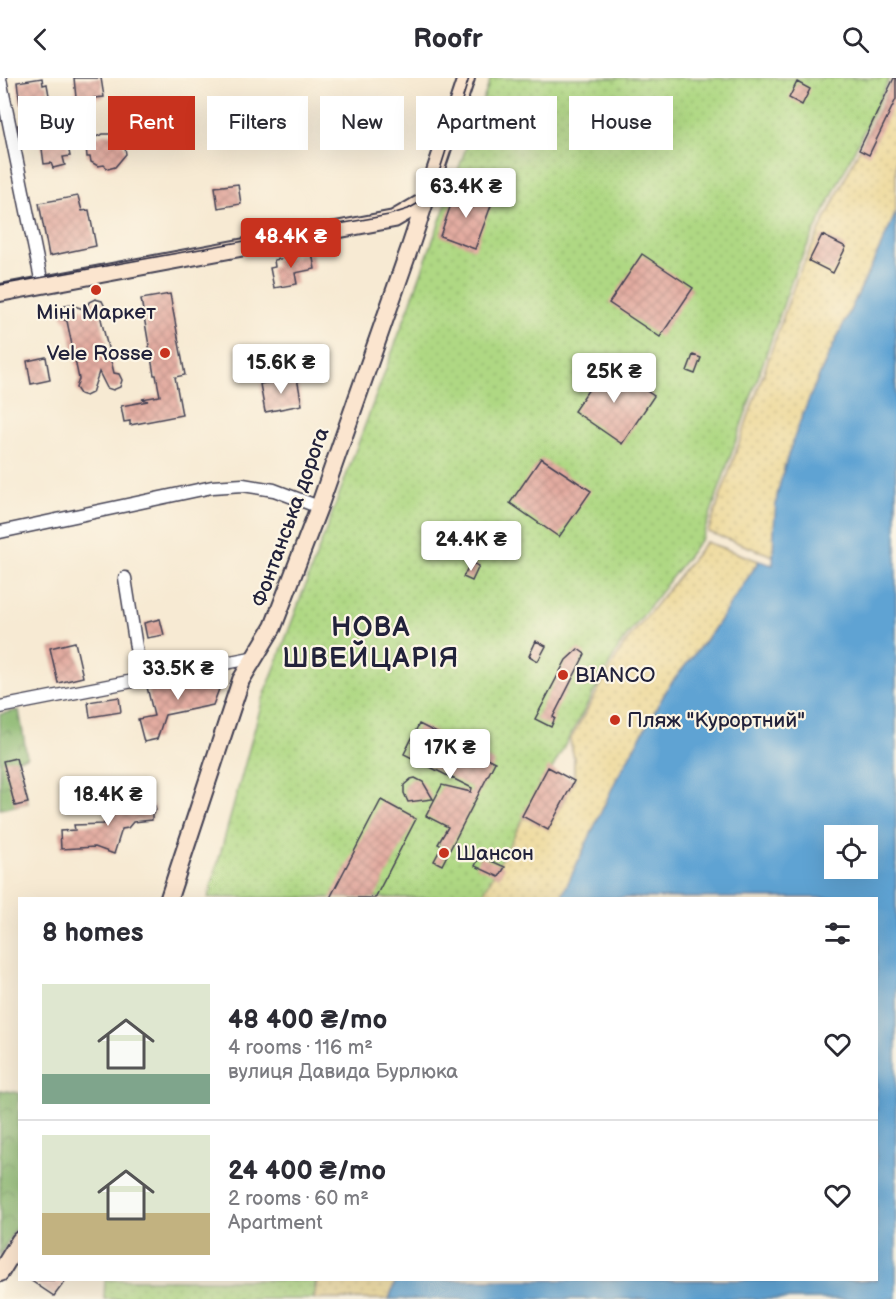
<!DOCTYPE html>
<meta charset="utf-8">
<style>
:root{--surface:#fff;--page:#f2f2f3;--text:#2b2b33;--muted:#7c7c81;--line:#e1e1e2;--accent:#c8321e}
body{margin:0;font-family:"Balsamiq Sans",sans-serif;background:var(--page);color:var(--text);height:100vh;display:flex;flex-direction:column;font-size:22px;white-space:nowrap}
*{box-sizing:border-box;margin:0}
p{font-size:20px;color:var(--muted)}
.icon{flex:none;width:33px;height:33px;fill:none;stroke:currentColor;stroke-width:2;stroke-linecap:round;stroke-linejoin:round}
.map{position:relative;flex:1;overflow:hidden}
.side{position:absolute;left:18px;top:819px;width:860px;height:384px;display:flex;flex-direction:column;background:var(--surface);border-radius:0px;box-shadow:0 6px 24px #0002}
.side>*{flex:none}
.top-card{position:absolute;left:18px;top:18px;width:861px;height:54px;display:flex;gap:12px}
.buttons{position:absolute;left:824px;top:747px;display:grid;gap:12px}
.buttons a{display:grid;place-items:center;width:54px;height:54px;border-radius:0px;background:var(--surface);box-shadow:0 6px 24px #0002;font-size:30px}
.price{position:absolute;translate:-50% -51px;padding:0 14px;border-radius:6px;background:#fff;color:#222;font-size:20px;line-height:39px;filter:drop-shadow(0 2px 3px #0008)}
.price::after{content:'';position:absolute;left:50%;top:36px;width:18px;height:14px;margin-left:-9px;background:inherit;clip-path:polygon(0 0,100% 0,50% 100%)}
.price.selected{background:var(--accent);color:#fff}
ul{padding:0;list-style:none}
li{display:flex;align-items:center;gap:18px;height:150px;padding:0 24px}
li+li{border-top:2px solid var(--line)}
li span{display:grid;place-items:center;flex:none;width:168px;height:120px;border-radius:0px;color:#555}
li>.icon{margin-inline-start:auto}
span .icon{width:72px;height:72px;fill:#fffc;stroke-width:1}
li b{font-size:26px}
h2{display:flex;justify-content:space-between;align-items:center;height:72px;padding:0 24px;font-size:26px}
.chip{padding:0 21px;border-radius:0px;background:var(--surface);box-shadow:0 6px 24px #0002;font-size:21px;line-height:54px}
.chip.selected{background:var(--accent);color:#fff}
header{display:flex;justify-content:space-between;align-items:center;height:78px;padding:0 24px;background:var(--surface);font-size:27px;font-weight:800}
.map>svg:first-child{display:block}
</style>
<header><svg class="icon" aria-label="back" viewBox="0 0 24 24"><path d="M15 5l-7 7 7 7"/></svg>Roofr<svg class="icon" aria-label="search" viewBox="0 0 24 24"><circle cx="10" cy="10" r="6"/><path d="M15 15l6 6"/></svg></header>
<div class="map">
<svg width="896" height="1221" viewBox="0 0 896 1221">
<defs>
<pattern id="grass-dots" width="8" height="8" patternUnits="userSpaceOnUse" patternTransform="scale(1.5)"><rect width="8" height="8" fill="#afd883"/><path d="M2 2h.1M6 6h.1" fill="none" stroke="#96b972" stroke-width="1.8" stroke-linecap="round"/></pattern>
<pattern id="forest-crowns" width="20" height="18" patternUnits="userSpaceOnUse" patternTransform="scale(1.5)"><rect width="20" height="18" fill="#8bb871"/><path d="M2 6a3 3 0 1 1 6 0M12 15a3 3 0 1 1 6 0" fill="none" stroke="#71955e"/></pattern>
<pattern id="sand-dots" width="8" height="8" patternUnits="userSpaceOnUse" patternTransform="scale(1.5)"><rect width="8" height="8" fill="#eeda9e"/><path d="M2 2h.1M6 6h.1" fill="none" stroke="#ccbb89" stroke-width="1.8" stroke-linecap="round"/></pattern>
<pattern id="building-cross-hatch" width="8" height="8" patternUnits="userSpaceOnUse" patternTransform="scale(1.5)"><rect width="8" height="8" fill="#e3aca0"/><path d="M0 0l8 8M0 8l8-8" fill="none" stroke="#c2948b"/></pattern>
</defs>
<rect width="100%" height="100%" fill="#fcf5e5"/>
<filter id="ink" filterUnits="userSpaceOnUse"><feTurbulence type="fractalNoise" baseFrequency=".0167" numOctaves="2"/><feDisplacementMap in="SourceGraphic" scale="12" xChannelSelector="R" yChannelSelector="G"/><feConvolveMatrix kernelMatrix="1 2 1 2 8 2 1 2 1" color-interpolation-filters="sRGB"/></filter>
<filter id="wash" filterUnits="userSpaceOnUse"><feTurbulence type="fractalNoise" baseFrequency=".008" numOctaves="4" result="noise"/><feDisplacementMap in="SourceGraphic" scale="24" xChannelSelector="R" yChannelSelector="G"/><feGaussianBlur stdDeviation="1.35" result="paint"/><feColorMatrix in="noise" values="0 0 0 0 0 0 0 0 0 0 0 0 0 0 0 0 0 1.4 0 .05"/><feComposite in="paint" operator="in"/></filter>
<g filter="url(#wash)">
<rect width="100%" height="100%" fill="#f7ead3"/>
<path fill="url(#grass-dots)" stroke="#687d5f" stroke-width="1.5" d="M 491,0 L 890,0 L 795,193 L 702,460 L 620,567 L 481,820 L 208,820 L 262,624 L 410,226 Z
M 105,1202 L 316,1202 L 313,1221 L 104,1221 Z"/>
<path fill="url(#forest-crowns)" stroke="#566d56" stroke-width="1.5" d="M 19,632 L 27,679 L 17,681 L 28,725 L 0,731 L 0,636 Z
M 0,1012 L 19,1015 L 19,1144 L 0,1178 Z"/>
<path fill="url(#sand-dots)" stroke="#887e6c" stroke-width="1.5" d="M 894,0 L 896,0 L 896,136 L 816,304 L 774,453 L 773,478 L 708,454 L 797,199 Z
M 706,464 L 759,483 L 712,554 L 669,608 L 616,702 L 561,820 L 481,820 L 524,739 L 548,751 L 574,703 L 574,680 L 570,662 L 623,568 Z
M 317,1202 L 396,1202 L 389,1221 L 314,1221 Z"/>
<path fill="#5ea3d3" stroke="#406287" stroke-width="1.5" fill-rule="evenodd" d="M 896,134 L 896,1221 L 389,1221 L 396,1202 L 876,1202 L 876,820 L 561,820 L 616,702 L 669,608 L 712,554 L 759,483 L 773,487 C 774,463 773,437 778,413 C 802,314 857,227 896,134 ZM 834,758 L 867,758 L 867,790 L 834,790 Z"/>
<g id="blocks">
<path fill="url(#building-cross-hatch)" d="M 42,0 L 43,7 L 47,6 L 51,29 L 32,32 L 31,25 L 20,26 L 17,4 Z
M 74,0 L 101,0 L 104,19 L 94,20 L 94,26 L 77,29 Z
M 894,0 L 896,0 L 896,21 L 869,77 L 859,72 Z
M 797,4 L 810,11 L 802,27 L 789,20 Z
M 41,41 L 44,54 L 21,60 L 18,47 Z
M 103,56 L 114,56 L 121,61 L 125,70 L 126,76 L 115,89 L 108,91 L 104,87 L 98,88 L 91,84 L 90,79 L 87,79 L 86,67 L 88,67 L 88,62 Z
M 66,58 L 70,78 L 63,79 L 65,87 L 53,90 L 51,85 L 44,86 L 41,63 Z
M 238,106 L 241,126 L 218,130 L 215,109 Z
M 456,112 L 492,125 L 475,171 L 440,158 Z
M 78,118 L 82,133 L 89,132 L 96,168 L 49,178 L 39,125 Z
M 822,157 L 846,169 L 833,195 L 809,183 Z
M 312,175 L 315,191 L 295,195 L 297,206 L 274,210 L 270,190 L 275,189 L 274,182 Z
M 642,176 L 693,210 L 660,259 L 609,225 Z
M 170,216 L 185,297 L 175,299 L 182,337 L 130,347 L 130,343 L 124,344 L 121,328 L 148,323 L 142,321 L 160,318 L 156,297 L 154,297 L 141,221 Z
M 95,221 L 102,223 L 105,229 L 101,241 L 114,295 L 119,296 L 122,302 L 120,309 L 113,312 L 107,310 L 99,294 L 92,315 L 86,318 L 80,316 L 76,310 L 79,301 L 67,243 L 64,242 L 61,236 L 63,229 L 69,226 L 86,232 L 89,224 Z
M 693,277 L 701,280 L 695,296 L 687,293 Z
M 46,279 L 50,302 L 31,306 L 27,283 Z
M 606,286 L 654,318 L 622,366 L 574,333 Z
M 297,300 L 302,327 L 265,334 L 260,306 Z
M 541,380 L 591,413 L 559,459 L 510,425 Z
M 471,484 L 479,488 L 472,503 L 463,499 Z
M 160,541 L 164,557 L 147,560 L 144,545 Z
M 536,563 L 546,568 L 538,583 L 529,578 Z
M 75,564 L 83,599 L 58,605 L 50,570 Z
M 578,571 L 585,576 L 553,639 L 555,640 L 551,649 L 535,641 L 566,582 Z
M 220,595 L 222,598 L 222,603 L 213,627 L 165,637 L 157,661 L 144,664 L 138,641 L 154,638 L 147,609 Z
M 119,619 L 121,634 L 90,639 L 88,624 Z
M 419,646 L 495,684 L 442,787 L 434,783 L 442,768 L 438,766 L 448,749 L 426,738 L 442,707 L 471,714 L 472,710 L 404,676 Z
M 16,680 L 28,725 L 15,728 L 3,683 Z
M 548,689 L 574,703 L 548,752 L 522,738 Z
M 415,700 L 423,704 L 433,721 L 408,724 L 404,715 L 404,707 L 411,701 Z
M 149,721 L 150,727 L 155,728 L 156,732 L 152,737 L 152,742 L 133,744 L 128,750 L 122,751 L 114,776 L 95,769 L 61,771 L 60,753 L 75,752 L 74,747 L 104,746 L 108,732 L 116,726 Z
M 381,722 L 416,741 L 375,820 L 330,820 Z
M 480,778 L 505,789 L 499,799 L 475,788 Z
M 30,1202 L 66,1202 L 54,1218 Z"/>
</g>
</g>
<g filter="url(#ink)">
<use href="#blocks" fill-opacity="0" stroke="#424052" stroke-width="1.5"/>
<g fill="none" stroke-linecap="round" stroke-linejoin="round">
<g stroke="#424052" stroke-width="15">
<path id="street" d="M 0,1 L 42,206
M 0,454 L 212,409 L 243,407 L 274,412 L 319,429
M 125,500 L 141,601
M 0,629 L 256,579"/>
</g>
<g stroke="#424052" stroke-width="20">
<path id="secondary" d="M 0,215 L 394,141 L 425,123
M 169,820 L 241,602 L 273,549 L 319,429 L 410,169 L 466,0
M 0,1195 L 20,1162"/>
</g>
<use href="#street" stroke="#fff" stroke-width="12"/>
<use href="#secondary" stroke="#fbe5cf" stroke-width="16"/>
<path stroke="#22223b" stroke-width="1.5" d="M 0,207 L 389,137 L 408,131 L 424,122 L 435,107 L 469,0"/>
</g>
</g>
<g fill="#c8321e" stroke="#fcf5e5" stroke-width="2">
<circle cx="96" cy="212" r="6"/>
<circle cx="165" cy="275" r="6"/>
<circle cx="563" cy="597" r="6"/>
<circle cx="615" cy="642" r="6"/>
<circle cx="444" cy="775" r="6"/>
</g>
<g text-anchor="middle" stroke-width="4.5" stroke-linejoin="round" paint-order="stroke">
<g font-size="21" fill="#22223b" stroke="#fcf5e5" text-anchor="start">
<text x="96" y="241" text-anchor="middle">Міні Маркет</text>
<text x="153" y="282" text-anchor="end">Vele Rosse</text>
<text x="575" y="604">BIANCO</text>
<text x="627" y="649">Пляж "Курортний"</text>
<text x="456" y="782">Шансон</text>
</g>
<g font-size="21" fill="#22223b" stroke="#fcf5e5">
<text transform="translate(290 439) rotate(-70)" y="7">Фонтанська дорога</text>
</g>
<g font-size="27" font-weight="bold" letter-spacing="1.5" fill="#22223b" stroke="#fcf5e5">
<text x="371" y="558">НОВА<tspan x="371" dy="31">ШВЕЙЦАРІЯ</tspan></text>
</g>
</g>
</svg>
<div class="buttons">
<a><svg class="icon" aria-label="locate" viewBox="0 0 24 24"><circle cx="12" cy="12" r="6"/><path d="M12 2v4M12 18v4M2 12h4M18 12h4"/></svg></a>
</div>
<b class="price" style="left:466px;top:141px">63.4K ₴</b>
<b class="price selected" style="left:291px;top:191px">48.4K ₴</b>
<b class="price" style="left:281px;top:317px">15.6K ₴</b>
<b class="price" style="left:614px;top:326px">25K ₴</b>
<b class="price" style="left:471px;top:494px">24.4K ₴</b>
<b class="price" style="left:178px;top:623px">33.5K ₴</b>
<b class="price" style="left:450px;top:702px">17K ₴</b>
<b class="price" style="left:108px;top:749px">18.4K ₴</b>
<div class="top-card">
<a class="chip">Buy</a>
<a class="chip selected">Rent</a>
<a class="chip">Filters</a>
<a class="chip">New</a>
<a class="chip">Apartment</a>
<a class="chip">House</a>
</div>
<section class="side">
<h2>8 homes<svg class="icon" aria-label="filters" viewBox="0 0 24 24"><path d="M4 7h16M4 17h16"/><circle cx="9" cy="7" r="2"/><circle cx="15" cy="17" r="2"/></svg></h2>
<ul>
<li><span style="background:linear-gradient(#dfe7d0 75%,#7fa58c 0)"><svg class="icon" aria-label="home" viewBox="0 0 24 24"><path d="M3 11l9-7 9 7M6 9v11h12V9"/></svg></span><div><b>48 400 ₴/mo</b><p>4 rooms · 116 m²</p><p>вулиця Давида Бурлюка</p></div><svg class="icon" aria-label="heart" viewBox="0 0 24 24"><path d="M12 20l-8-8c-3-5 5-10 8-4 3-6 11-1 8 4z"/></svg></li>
<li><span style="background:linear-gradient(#dfe7d0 65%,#c2b280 0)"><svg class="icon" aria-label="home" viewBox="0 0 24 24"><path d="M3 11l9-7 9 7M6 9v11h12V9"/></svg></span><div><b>24 400 ₴/mo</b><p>2 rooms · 60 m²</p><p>Apartment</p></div><svg class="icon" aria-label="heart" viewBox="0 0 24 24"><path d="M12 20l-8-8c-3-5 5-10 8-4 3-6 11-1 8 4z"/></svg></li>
</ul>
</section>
</div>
